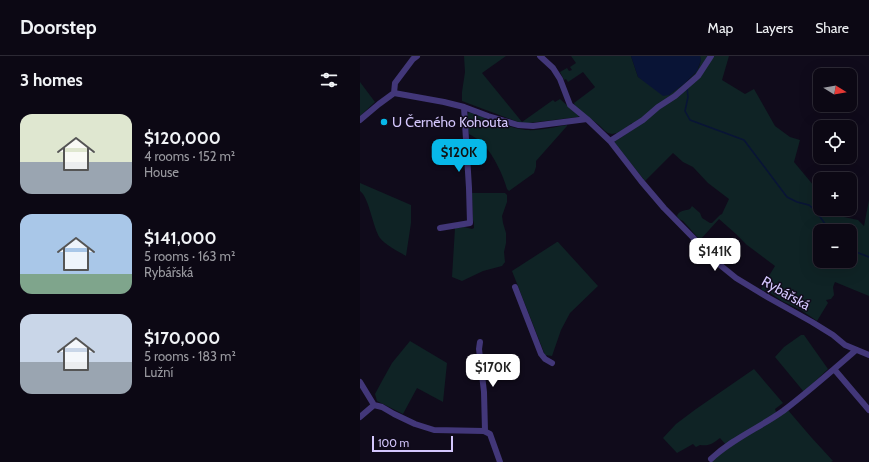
<!DOCTYPE html>
<meta charset="utf-8">
<style>
:root{--surface:#0c0814;--page:#15111d;--text:#f1f3f6;--muted:#9a9aa0;--line:#2c2934;--accent:#07b8e9}
body{margin:0;font-family:Cabin,sans-serif;background:var(--page);color:var(--text);height:100vh;display:flex;flex-direction:column;font-size:15px;white-space:nowrap}
*{box-sizing:border-box;margin:0}
p{font-size:13px;color:var(--muted)}
.icon{flex:none;width:22px;height:22px;fill:none;stroke:currentColor;stroke-width:2;stroke-linecap:round;stroke-linejoin:round}
.map{position:relative;flex:1;overflow:hidden}
.side{display:flex;flex-direction:column;background:var(--surface);width:360px}
.side>*{flex:none}
.needle{width:26px;rotate:101deg}
.tools{position:absolute;left:453px;top:12px;display:grid;gap:8px}
.tools a{display:grid;place-items:center;width:44px;height:44px;border-radius:8px;background:var(--surface);box-shadow:0 4px 16px #0002,0 0 0 1px var(--line);font-size:20px}
.scale{position:absolute;left:12px;bottom:10px;width:81px;box-sizing:border-box;padding-left:4px;border:2px solid #d4c7fd;border-top:0;font-size:11px;line-height:14px;white-space:nowrap;color:#d4c7fd;-webkit-text-stroke:3px #100b1b;paint-order:stroke}
.price{position:absolute;translate:-50% -34px;padding:0 9px;border-radius:8px;background:#fff;color:#222;font-size:13px;line-height:26px;filter:drop-shadow(0 1px 2px #0008)}
.price::after{content:'';position:absolute;left:50%;top:24px;width:12px;height:9px;margin-left:-6px;background:inherit;clip-path:polygon(0 0,100% 0,50% 100%)}
.price.active{background:var(--accent);color:#111}
ul{padding:0;list-style:none}
li{display:flex;align-items:center;gap:12px;height:100px;padding:0 20px}
li span{display:grid;place-items:center;flex:none;width:112px;height:80px;border-radius:12px;color:#555}
li>.icon{margin-inline-start:auto}
span .icon{width:48px;height:48px;fill:#fffc;stroke-width:1}
li b{font-size:17px}
h2{display:flex;justify-content:space-between;align-items:center;height:48px;padding:0 20px;font-size:17px}
header{display:flex;align-items:center;gap:24px;box-sizing:border-box;height:56px;padding:0 20px;background:var(--surface);border-bottom:1px solid var(--line)}
header strong{font-size:19px}
nav{display:flex;gap:22px;margin-inline-start:auto;font-size:14px}
main{display:flex;flex:1;min-height:0}
.map>svg:first-child{display:block}
</style>
<header>
<strong>Doorstep</strong>
<nav><a>Map</a><a>Layers</a><a>Share</a></nav>
</header>
<main>
<section class="side">
<h2>3 homes<svg class="icon" aria-label="filters" viewBox="0 0 24 24"><path d="M4 7h16M4 17h16"/><circle cx="9" cy="7" r="2"/><circle cx="15" cy="17" r="2"/></svg></h2>
<ul>
<li><span style="background:linear-gradient(#dfe7d0 60%,#9aa5b1 0)"><svg class="icon" aria-label="home" viewBox="0 0 24 24"><path d="M3 11l9-7 9 7M6 9v11h12V9"/></svg></span><div><b>$120,000</b><p>4 rooms · 152 m²</p><p>House</p></div></li>
<li><span style="background:linear-gradient(#a9c7e8 75%,#7fa58c 0)"><svg class="icon" aria-label="home" viewBox="0 0 24 24"><path d="M3 11l9-7 9 7M6 9v11h12V9"/></svg></span><div><b>$141,000</b><p>5 rooms · 163 m²</p><p>Rybářská</p></div></li>
<li><span style="background:linear-gradient(#c9d6e8 60%,#9aa5b1 0)"><svg class="icon" aria-label="home" viewBox="0 0 24 24"><path d="M3 11l9-7 9 7M6 9v11h12V9"/></svg></span><div><b>$170,000</b><p>5 rooms · 183 m²</p><p>Lužní</p></div></li>
</ul>
</section>
<div class="map">
<svg width="509" height="406" viewBox="0 0 509 406">
<rect width="100%" height="100%" fill="#100b1b"/>
<path fill="#0f2325" fill-rule="evenodd" d="M 104,0 L 146,0 L 122,17 L 162,66 L 193,44 L 195,46 L 200,43 L 219,60 L 218,61 L 169,67 L 161,67 L 102,45 L 102,36 L 105,16 Z
M 211,0 L 271,0 L 278,21 L 309,39 C 320,30 344,17 340,0 L 369,0 L 362,24 L 385,38 L 394,33 L 415,70 L 430,81 L 440,84 L 434,106 L 459,136 L 460,138 L 460,153 L 467,153 L 470,158 L 498,164 L 504,170 L 509,144 L 509,240 L 475,226 L 473,231 L 474,239 L 471,243 L 466,244 L 468,247 L 457,265 L 441,254 L 422,245 L 406,234 L 404,235 L 401,233 L 415,210 L 387,189 L 376,178 L 359,163 L 340,184 L 323,165 L 319,163 L 317,160 C 319,154 325,155 330,153 L 332,150 L 340,157 L 342,162 L 350,167 L 352,167 L 360,159 L 362,158 L 369,143 L 348,127 L 333,111 L 323,106 L 313,97 L 285,125 L 254,86 L 277,71 L 271,67 L 270,70 L 257,77 L 252,78 L 248,77 L 245,75 L 239,69 L 215,51 L 214,47 L 234,32 L 235,31 L 223,16 L 208,26 L 206,23 L 204,24 L 200,16 L 207,12 L 209,15 L 212,14 L 210,11 L 216,7 ZM 460,175 L 490,175 L 490,205 L 460,205 Z
M 0,26 L 15,46 L 0,60 Z
M 109,56 C 127,62 148,72 166,74 C 180,75 194,71 207,69 L 207,70 L 176,105 L 176,111 L 174,117 L 149,135 L 147,133 C 143,119 134,100 124,89 C 120,84 114,81 109,78 C 108,71 105,61 109,56 Z
M 0,127 L 51,149 L 51,167 L 46,200 C 39,196 24,188 20,182 C 13,172 9,141 0,135 Z
M 112,137 L 145,137 L 147,139 L 147,146 L 142,160 L 143,167 L 146,177 L 146,187 L 144,196 L 145,206 L 142,210 L 123,215 L 102,225 L 92,221 L 95,172 L 104,171 L 112,173 L 114,172 L 114,167 L 113,164 Z
M 197,186 L 198,186 L 238,230 L 210,257 L 201,274 L 192,300 L 185,299 L 152,215 Z
M 441,279 L 444,279 L 468,313 L 444,336 L 415,301 L 424,291 Z
M 50,285 L 87,307 L 83,346 L 57,332 L 43,358 L 17,345 L 15,338 L 22,325 L 32,307 Z
M 394,313 L 423,347 L 415,353 L 416,356 L 414,358 L 366,389 L 360,382 C 352,388 350,390 340,389 L 336,391 L 333,388 L 317,397 L 303,382 L 316,368 L 336,353 Z
M 427,353 L 451,381 L 473,405 L 471,406 L 352,406 L 360,398 Z"/>
<path fill="#091436" d="M 271,0 L 340,0 L 341,4 L 337,15 L 325,27 L 309,39 L 303,40 L 278,21 Z"/>
<g fill="none" stroke-linecap="round" stroke-linejoin="round">
<path stroke="#091436" stroke-width="1.5" d="M 327,32 L 328,41 L 325,55 L 330,64 L 384,84 L 427,141 L 437,146 L 449,149 L 456,155 L 470,175
M 490,193 L 496,196 L 509,201"/>
<path stroke="#423779" stroke-width="6" d="M 180,0 L 193,12 L 200,23 L 210,49 L 227,63
M 34,37 L 35,27 L 53,3 L 57,0
M 0,64 L 19,48 L 34,37 L 84,46 L 104,51 L 128,60 L 158,69 L 173,70 L 227,63 L 250,85 L 281,125 L 304,152 L 360,209 L 376,222 L 409,242 L 452,266 L 473,279 L 485,289 L 509,299
M 250,85 L 283,64 L 298,51 L 315,40 L 338,20 L 351,0
M 80,172 L 110,167 L 109,132 L 104,51
M 155,231 L 181,298 L 185,303 L 192,307
M 120,286 L 119,293 L 124,336 L 125,375
M 474,313 L 509,354
M 0,326 L 14,349 L 22,351 L 34,358 L 55,368 L 74,374 L 124,375 L 130,378 L 140,406
M 0,361 L 14,349
M 351,403 C 372,383 399,372 423,355 C 448,336 472,315 496,294"/>
</g>
<circle fill="#07b8e9" stroke="#100b1b" stroke-width="1.5" cx="24" cy="66" r="4"/>
<g text-anchor="middle" stroke-width="3" stroke-linejoin="round" paint-order="stroke">
<g font-size="14" fill="#d4c7fd" stroke="#100b1b" text-anchor="start">
<text x="32" y="71">U Černého Kohouta</text>
</g>
<g font-size="14" fill="#d4c7fd" stroke="#100b1b">
<text transform="translate(426 237) rotate(30)" y="5">Rybářská</text>
</g>
</g>
</svg>
<div class="tools">
<a><svg class="needle" viewBox="-14 -14 28 28"><path d="M0-13l5 13h-10z" fill="#e53935"/><path d="M0 13l5-13h-10z" fill="#9a9aa0"/></svg></a>
<a><svg class="icon" aria-label="locate" viewBox="0 0 24 24"><circle cx="12" cy="12" r="6"/><path d="M12 2v4M12 18v4M2 12h4M18 12h4"/></svg></a>
<a>+</a>
<a>−</a>
</div>
<div class="scale">100 m</div>
<b class="price active" style="left:99px;top:117px">$120K</b>
<b class="price" style="left:355px;top:216px">$141K</b>
<b class="price" style="left:133px;top:332px">$170K</b>
</div>
</main>
